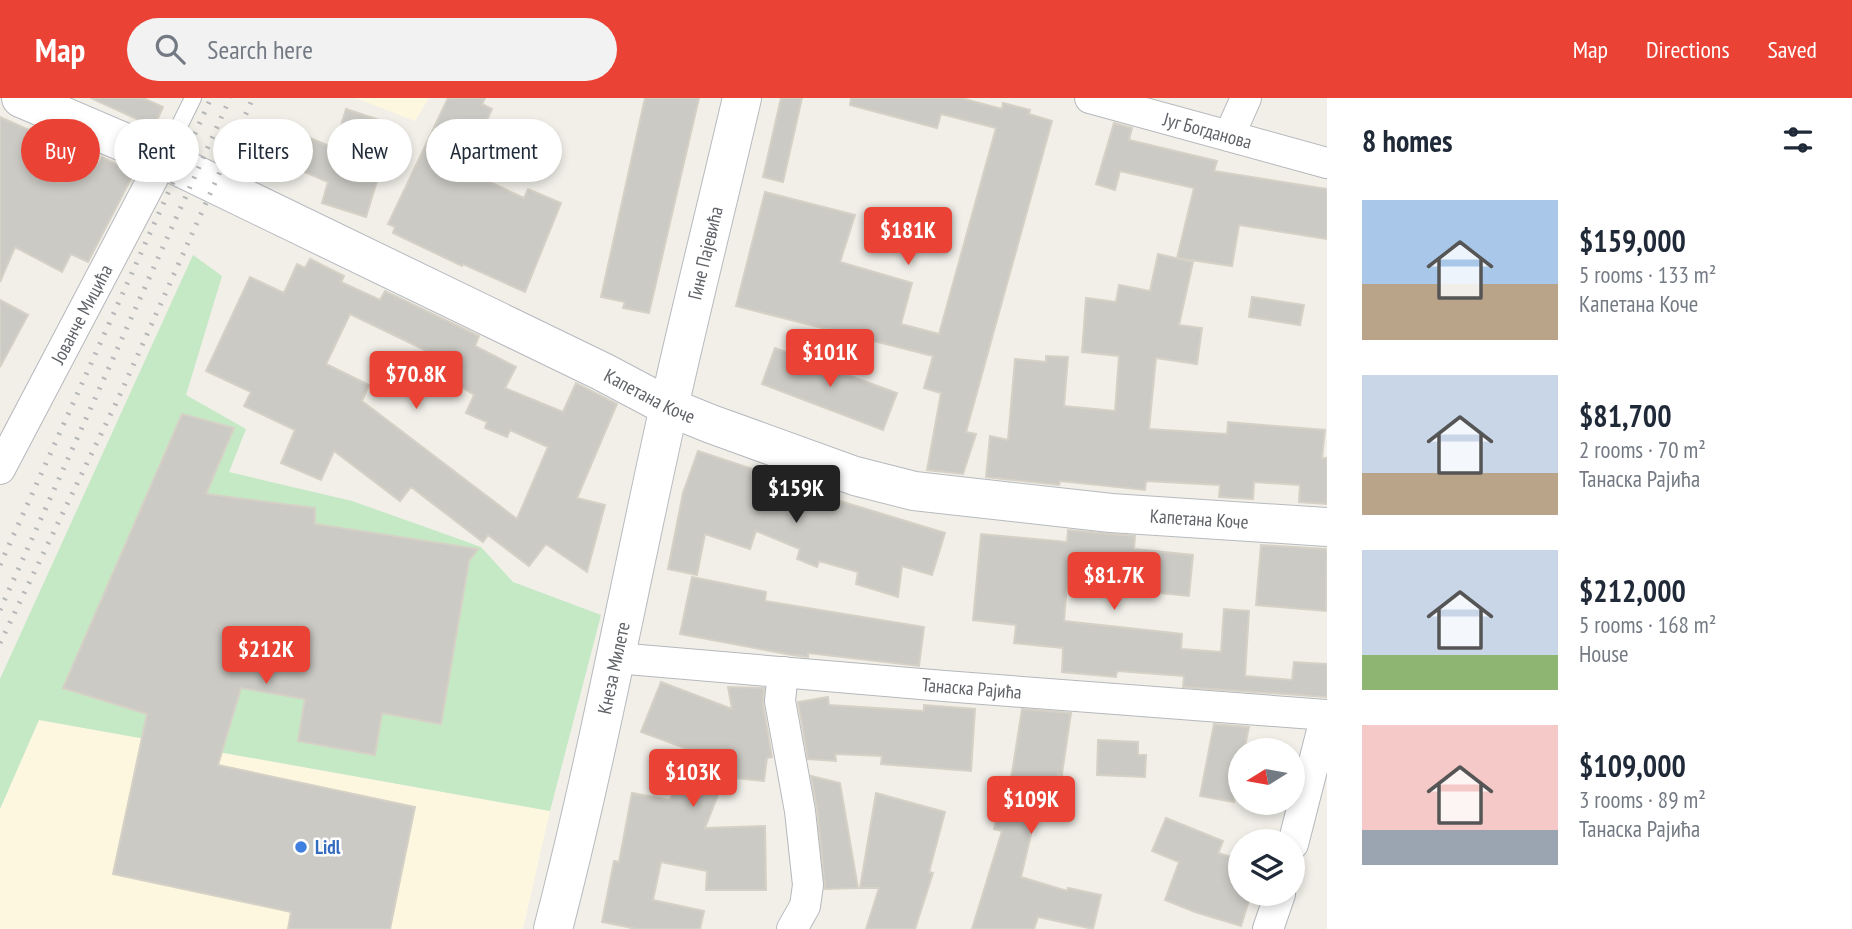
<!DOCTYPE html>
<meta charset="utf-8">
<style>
:root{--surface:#fff;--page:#f2f2f3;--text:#1f2937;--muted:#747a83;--accent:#ea4335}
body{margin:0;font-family:"PT Sans Narrow",sans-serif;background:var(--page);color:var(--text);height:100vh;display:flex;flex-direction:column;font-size:26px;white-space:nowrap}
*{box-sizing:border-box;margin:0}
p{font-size:23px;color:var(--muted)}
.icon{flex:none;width:38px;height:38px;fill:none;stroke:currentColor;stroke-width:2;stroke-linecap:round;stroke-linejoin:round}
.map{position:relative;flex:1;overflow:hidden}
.side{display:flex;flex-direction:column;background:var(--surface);width:525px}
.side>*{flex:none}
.banner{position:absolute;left:21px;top:21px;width:665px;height:63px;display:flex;gap:14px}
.needle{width:46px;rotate:259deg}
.controls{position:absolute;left:1228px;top:640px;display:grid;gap:14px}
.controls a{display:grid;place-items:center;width:77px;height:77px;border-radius:50%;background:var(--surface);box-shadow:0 4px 10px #0003;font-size:35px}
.price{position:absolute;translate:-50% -60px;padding:0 16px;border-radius:7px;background:var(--accent);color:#fff;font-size:23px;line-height:46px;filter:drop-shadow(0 2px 4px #0008)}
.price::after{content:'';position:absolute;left:50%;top:42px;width:21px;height:16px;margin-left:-10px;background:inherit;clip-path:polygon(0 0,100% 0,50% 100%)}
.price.on{background:#222;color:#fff}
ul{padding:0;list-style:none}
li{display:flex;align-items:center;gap:21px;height:175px;padding:0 35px}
li span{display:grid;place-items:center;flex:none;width:196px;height:140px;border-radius:0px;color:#555}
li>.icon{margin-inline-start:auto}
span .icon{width:84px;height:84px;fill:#fffc;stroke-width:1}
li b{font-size:30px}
h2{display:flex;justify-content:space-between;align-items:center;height:84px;padding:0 35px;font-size:30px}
.pill{padding:0 24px;border-radius:32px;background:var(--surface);box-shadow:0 4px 10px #0003;font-size:24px;line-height:63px}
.pill.on{background:var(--accent);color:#fff}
header{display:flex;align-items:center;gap:42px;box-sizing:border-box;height:98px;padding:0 35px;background:var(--accent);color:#fff}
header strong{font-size:33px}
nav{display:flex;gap:38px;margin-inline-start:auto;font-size:24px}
.search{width:490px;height:63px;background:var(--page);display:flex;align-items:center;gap:18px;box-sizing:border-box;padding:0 24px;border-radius:38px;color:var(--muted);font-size:26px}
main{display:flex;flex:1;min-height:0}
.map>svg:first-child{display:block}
</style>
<header>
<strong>Map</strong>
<div class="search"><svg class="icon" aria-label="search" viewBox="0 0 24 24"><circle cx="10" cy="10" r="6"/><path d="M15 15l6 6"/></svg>Search here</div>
<nav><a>Map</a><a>Directions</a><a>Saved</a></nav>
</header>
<main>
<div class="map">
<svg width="1327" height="831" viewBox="0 0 1327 831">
<rect width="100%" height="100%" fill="#f1efe8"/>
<path fill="#fef7e0" d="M 356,0 L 429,0 L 415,23 Z
M 39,622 L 550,713 L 523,831 L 0,831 L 0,711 Z"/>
<path fill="#c5e8c5" d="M 193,157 L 222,178 L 186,297 L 246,331 L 229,374 L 352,403 L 459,441 L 481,449 L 513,484 L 601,517 L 550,713 L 39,622 L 0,711 L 0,581 Z"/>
<path fill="#cccac5" stroke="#d6d1c6" stroke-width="2" fill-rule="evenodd" d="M 91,0 L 143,0 L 163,9 L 154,29 Z
M 448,0 L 485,0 L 482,6 L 492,11 L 464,72 L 524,100 L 528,91 L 561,105 L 525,194 L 463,166 L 462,168 L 393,135 L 395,129 L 388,126 Z
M 645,0 L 699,0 L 649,215 L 623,210 L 625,204 L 601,199 Z
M 781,0 L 802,0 L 783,84 L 763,79 Z
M 851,0 L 961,0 L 1002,11 L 1003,5 L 1030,12 L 1029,16 L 1052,23 L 966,334 L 976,336 L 963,376 L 927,372 L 941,295 L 924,290 L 933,258 L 736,208 L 765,94 L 855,117 L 840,164 L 912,185 L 901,226 L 939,236 L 996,30 L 941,16 L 937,30 L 850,7 Z
M 346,11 L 394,27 L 366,119 L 322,105 L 328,84 L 293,69 L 296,62 L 286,57 L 296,34 L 334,50 Z
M 0,19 L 60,46 L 61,43 L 99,65 L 102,59 L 134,75 L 88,164 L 71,156 L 62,174 L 15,149 L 0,184 Z
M 1114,25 L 1132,30 L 1129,42 L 1217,63 L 1214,73 L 1327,91 L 1327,141 L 1239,127 L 1232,168 L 1177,160 L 1194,90 L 1120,73 L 1115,92 L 1096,86 Z
M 1158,156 L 1193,164 L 1179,227 L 1202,230 L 1197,266 L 1156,260 L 1149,331 L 1227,336 L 1228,324 L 1325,332 L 1322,360 L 1327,360 L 1327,406 L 1299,404 L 1300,387 L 1254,384 L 1253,401 L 1219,399 L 1220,387 L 1146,383 L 1145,392 L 1060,383 L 1059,387 L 986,379 L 990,338 L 1008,342 L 1015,261 L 1046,264 L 1046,258 L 1068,259 L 1064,308 L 1115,313 L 1119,258 L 1082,254 L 1086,200 L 1116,204 L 1119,187 L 1150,193 Z
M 310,161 L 344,178 L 341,184 L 380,202 L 385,193 L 479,238 L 475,248 L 516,269 L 505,290 L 563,314 L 576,285 L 617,306 L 577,400 L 605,407 L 587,474 L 546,446 L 529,468 L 488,437 L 483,444 L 411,389 L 400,403 L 334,353 L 321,382 L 281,365 L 295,332 L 244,308 L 251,294 L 206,273 L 250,179 L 284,195 L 297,166 L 305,170 ZM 350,216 L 429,254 L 423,264 L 474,297 L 466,315 L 487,324 L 485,330 L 507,339 L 510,332 L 548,349 L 517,421 L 362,303 L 369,287 L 326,266 Z
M 1252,199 L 1304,207 L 1300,227 L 1249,219 Z
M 0,202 L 28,217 L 0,269 Z
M 775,250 L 897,295 L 883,332 L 762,286 Z
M 182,316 L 234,330 L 206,396 L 315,410 L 315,426 L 478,451 L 469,463 L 441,626 L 382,615 L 375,657 L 298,643 L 305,601 L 241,590 L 218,667 L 415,709 L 390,831 L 288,831 L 291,814 L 113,776 L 147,616 L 63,590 Z
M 698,353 L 789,383 L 840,403 L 945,435 L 932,477 L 902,468 L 898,499 L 856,486 L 858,474 L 819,463 L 817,469 L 797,461 L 800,451 L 756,433 L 750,451 L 705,436 L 697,477 L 668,471 L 683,395 Z
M 1068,432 L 1135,438 L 1134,451 L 1193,457 L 1189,498 L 1067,486 L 1064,523 L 1182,536 L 1181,551 L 1221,554 L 1224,511 L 1249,513 L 1245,578 L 1292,582 L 1294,564 L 1327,566 L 1327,599 L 1183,589 L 1184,578 L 1117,573 L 1116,579 L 1062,574 L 1063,550 L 1014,545 L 1016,527 L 973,522 L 981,436 L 1067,444 Z
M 1261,447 L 1327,451 L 1326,513 L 1256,507 Z
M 692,479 L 766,494 L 765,503 L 924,529 L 919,568 L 808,555 L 808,559 L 792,557 L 680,536 Z
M 661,584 L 732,611 L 728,589 L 764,590 L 763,606 L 772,659 L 767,660 L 764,683 L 725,679 L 705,730 L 765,728 L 766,792 L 706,792 L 707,773 L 661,764 L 653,802 L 704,813 L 700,831 L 637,831 L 602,824 L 614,763 L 619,764 L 632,695 L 670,702 L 690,652 L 641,634 Z
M 828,599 L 829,607 L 924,613 L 924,607 L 975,611 L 971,673 L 881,666 L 882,658 L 835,656 L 836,663 L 808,661 L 798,604 Z
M 1022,611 L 1071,615 L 1062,676 L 1057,676 L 1062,678 L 1059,697 L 1041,694 L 1021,779 L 1067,793 L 1068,790 L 1101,797 L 1093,831 L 1038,819 L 1034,831 L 972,831 L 1002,733 L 994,731 L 999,711 L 1006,713 Z
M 1214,626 L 1249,629 L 1244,653 L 1241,653 L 1241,670 L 1234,704 L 1200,698 Z
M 1098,642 L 1138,644 L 1138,657 L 1146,657 L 1145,679 L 1097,677 Z
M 811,678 L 840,685 L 858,790 L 825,791 L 817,711 Z
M 876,695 L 945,714 L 929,774 L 933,775 L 915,831 L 866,831 L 879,790 L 860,790 Z
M 1166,720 L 1223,743 L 1218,755 L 1241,762 L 1241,796 L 1251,796 L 1241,828 L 1195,814 L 1165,802 L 1179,764 L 1152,753 Z"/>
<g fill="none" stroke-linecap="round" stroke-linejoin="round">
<g stroke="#b5b8bc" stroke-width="18">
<path id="service" d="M 163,61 L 193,0"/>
</g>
<g stroke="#b5b8bc" stroke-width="32">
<g id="minor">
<path id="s1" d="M 1090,0 L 1327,65"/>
<path d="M 1229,38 L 1246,0"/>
<path id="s2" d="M 0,371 L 163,61"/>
<path id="s3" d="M 616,560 L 944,588 L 1327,617"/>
<path d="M 783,574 L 780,603 L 800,713 L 808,787 L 805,808 L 792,831"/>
<path d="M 1293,746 L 1326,617"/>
<path d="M 1268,831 L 1280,796"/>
</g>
</g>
<g stroke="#b6babf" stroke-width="40">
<g id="secondary">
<path id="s4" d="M 21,0 L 163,61 L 603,274 L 669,309 L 711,326 L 855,378 L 914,393 L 1111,415 L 1327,429"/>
<path id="s5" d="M 553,831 C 598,658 630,483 669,309 C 692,206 718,103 742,0"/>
</g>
</g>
<use href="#service" stroke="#fff" stroke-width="16"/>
<use href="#minor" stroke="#fff" stroke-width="30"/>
<use href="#secondary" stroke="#fff" stroke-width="38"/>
<path stroke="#b6b7b8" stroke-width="5" stroke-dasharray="2 9" stroke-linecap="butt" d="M 0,467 L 211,0
M 0,512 L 230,0
M 0,545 L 118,301 L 253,0"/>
</g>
<circle fill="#3f7fe0" stroke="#fff" stroke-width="2.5" cx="301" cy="749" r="7"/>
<g text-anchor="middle" stroke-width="5" stroke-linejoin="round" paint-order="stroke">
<g font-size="19" fill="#5f6368" stroke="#fff">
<text dy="7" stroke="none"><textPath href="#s1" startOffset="122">Југ Богданова</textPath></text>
<text dy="7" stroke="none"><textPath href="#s5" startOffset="693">Гине Пајевића</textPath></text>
<text dy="7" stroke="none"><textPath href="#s2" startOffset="175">Јованче Мицића</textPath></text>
<text dy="7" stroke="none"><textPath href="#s4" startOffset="696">Капетана Коче</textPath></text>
<text dy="7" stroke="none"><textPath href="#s4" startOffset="1264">Капетана Коче</textPath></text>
<text dy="7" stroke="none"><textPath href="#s5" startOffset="268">Кнеза Милете</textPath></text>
<text dy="7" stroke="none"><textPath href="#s3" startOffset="357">Танаска Рајића</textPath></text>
</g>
<g font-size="19" font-weight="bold" fill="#366cbe" stroke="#fff" text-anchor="start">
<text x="315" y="756">Lidl</text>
</g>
</g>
</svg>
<div class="controls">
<a><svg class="needle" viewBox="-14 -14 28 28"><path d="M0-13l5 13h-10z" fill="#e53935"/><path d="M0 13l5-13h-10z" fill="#747a83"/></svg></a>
<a><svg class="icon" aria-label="layers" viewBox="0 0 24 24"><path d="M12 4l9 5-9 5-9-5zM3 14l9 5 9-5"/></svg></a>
</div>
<b class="price" style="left:908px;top:169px">$181K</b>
<b class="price" style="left:830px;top:291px">$101K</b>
<b class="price" style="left:416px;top:313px">$70.8K</b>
<b class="price on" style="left:796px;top:427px">$159K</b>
<b class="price" style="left:1114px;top:514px">$81.7K</b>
<b class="price" style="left:266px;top:588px">$212K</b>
<b class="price" style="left:693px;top:711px">$103K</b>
<b class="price" style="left:1031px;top:738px">$109K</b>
<div class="banner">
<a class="pill on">Buy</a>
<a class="pill">Rent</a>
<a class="pill">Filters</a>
<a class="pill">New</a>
<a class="pill">Apartment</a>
</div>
</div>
<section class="side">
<h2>8 homes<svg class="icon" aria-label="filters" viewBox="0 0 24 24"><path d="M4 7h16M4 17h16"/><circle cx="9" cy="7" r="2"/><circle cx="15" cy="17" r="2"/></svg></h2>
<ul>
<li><span style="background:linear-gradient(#a9c7e8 60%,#b9a48a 0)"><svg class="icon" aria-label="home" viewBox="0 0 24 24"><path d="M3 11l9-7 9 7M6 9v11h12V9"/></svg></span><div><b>$159,000</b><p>5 rooms · 133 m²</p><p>Капетана Коче</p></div></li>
<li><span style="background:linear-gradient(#c9d6e8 70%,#b9a48a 0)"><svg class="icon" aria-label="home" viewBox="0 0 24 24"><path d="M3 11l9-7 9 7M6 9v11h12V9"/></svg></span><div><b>$81,700</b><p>2 rooms · 70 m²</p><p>Танаска Рајића</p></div></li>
<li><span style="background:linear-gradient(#c9d6e8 75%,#8fb573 0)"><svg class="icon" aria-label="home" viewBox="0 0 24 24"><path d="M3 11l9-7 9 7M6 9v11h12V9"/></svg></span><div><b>$212,000</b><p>5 rooms · 168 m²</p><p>House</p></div></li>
<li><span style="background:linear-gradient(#f6c9c9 75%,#9aa5b1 0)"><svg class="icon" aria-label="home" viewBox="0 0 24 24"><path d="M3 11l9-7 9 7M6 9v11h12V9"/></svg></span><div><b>$109,000</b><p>3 rooms · 89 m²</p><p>Танаска Рајића</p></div></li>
</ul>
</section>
</main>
